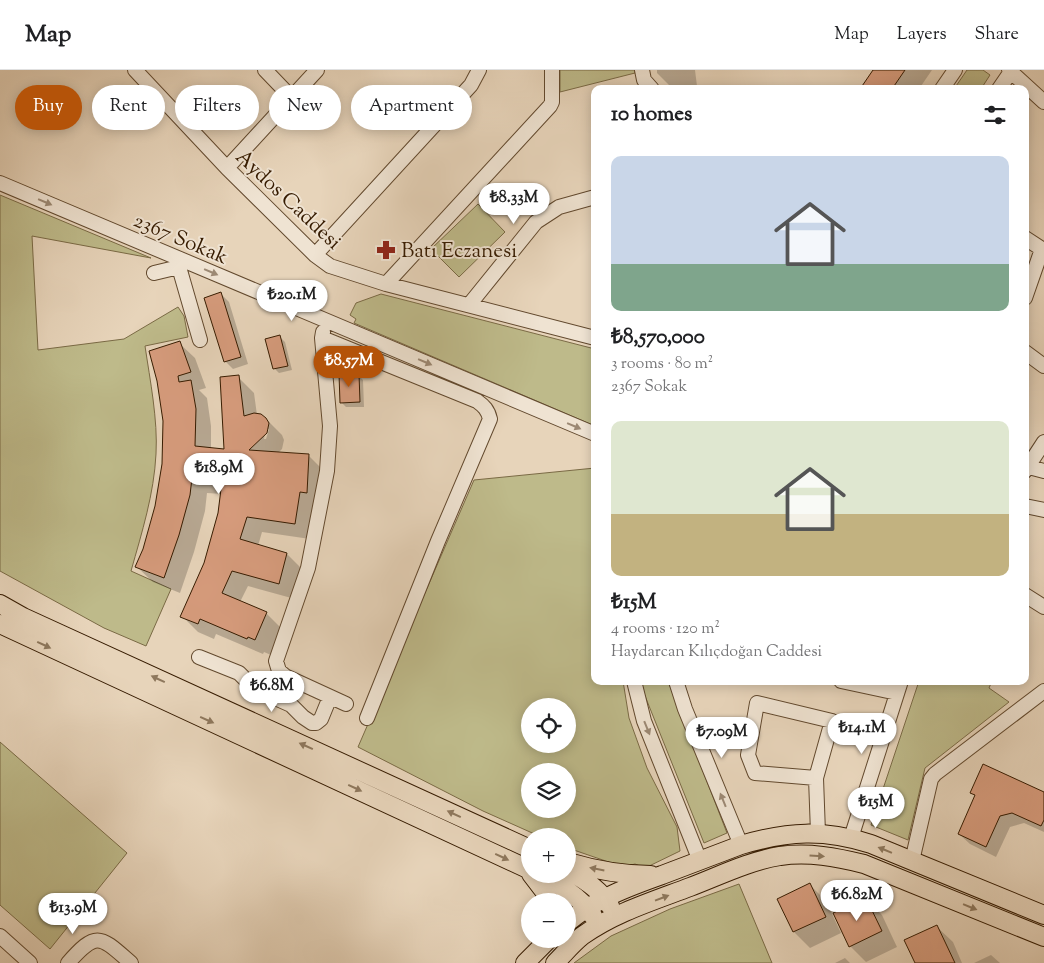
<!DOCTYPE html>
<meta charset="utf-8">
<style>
:root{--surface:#fff;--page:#f2f2f2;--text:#202124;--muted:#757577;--line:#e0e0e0;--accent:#b45309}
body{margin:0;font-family:"Sorts Mill Goudy",serif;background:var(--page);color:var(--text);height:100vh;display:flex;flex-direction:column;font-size:19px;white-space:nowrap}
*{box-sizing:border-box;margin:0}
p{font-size:16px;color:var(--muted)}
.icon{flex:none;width:28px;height:28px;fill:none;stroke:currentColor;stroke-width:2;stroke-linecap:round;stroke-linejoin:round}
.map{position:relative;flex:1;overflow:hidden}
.panel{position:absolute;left:591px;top:15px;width:438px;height:600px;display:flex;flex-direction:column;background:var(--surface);border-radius:10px;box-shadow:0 2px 12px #0003}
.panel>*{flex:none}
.guide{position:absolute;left:15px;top:15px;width:475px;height:45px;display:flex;gap:10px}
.fabs{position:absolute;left:521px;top:628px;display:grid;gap:10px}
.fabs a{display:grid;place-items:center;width:55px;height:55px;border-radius:50%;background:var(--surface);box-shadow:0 2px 12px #0003;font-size:25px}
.price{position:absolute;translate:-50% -42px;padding:0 11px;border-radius:18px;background:#fff;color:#222;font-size:16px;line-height:32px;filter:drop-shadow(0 1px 2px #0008)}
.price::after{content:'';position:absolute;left:50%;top:30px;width:15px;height:11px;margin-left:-8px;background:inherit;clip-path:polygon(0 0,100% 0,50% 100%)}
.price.on{background:var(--accent);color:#fff}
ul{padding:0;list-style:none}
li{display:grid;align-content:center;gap:10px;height:265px;padding:0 20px}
li span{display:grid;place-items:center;height:155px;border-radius:10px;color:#555}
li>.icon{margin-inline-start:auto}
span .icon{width:90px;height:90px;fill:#fffc;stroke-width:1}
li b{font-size:21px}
h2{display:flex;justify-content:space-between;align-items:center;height:60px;padding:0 20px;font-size:21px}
.pill{padding:0 18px;border-radius:22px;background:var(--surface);box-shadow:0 2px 12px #0003;font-size:18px;line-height:45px}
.pill.on{background:var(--accent);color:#fff}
header{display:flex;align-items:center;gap:30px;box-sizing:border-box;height:70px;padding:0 25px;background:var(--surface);border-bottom:1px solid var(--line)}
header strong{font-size:24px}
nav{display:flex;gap:28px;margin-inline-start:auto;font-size:18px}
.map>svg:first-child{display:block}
</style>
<header>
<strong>Map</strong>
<nav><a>Map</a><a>Layers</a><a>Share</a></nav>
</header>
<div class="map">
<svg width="1044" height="893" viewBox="0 0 1044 893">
<rect width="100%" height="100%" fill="#e7d4ba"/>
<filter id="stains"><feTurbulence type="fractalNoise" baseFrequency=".004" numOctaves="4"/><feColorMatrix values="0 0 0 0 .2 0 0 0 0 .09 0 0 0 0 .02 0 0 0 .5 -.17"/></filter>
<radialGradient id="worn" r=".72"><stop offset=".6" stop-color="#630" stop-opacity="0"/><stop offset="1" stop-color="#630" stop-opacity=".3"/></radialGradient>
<path fill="#beba8a" stroke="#7a6a45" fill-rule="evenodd" d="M 560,0 L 635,0 L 635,3 L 560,22 Z
M 967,0 L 983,0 L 990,5 L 981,19 L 954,19 Z
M 0,125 L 151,188 L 32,166 L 38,280 L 124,269 L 178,237 L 184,246 L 188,267 L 145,276 C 150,310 158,350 156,384 C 154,424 142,462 131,501 L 171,519 L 146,576 L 104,558 L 0,501 Z
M 478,134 L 505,162 L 459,207 L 431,179 Z
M 381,224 L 595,279 L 595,356 L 354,253 L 356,249 L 350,245 L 356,233 Z
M 595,398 L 595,611 L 623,611 L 629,648 L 647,698 L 677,757 L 680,781 L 645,798 L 635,794 L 623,797 L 568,778 L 568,766 L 539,766 L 483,741 L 358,677 L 474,410 ZM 530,636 L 568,636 L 568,674 L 530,674 ZM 530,701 L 568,701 L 568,739 L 530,739 Z
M 639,611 L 668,611 L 727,763 L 704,773 Z
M 919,611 L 992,611 L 989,618 L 1009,632 L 925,698 L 908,770 L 871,755 Z
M 0,672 L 127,783 L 50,879 L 0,835 Z
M 739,814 L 772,893 L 574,893 L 611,866 L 670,839 Z"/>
<path fill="#0003" fill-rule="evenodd" d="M 657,0 L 695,0 L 697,16 L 673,19 L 657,3 Z
M 875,0 L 932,0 L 919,19 L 862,19 Z
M 221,224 L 229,232 L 248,294 L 233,299 L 225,291 Z
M 280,267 L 285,272 L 292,300 L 279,303 L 274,298 Z
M 179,273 L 195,288 L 206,318 L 199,320 L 207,328 L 211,356 L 211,379 L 225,380 L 238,307 L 254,323 L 257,345 L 265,348 L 282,365 L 284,370 L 282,379 L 278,383 L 308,385 L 324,401 L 310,469 L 262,462 L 258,476 L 287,484 L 303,500 L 295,529 L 248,516 L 240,532 L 266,543 L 282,559 L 271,585 L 264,582 L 263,584 L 216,564 L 214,569 L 198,562 L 182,546 L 205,494 L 219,443 L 222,424 L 207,423 L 205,441 L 194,482 L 180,523 L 153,512 L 137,497 L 145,480 L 156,436 ZM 266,359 L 269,359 L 266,369 L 264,369 Z
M 358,305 L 363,310 L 364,337 L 346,337 L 341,332 Z
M 1025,553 L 1028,556 L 1025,561 Z
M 972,722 L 1044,724 L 1044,762 L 1024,753 L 1010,757 L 996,787 L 970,774 L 959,764 L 976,727 Z
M 810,815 L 826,831 L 841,863 L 810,878 L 794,862 L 779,829 Z
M 866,829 L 882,845 L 897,877 L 866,892 L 850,876 Z
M 937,857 L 953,872 L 962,893 L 916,893 Z
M 991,885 L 1000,893 L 974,893 Z
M 845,888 L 850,893 L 835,893 Z"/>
<path fill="#d79c7d" stroke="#361b00" d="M 873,0 L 905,0 L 892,19 L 860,19 Z
M 221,222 L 241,287 L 224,292 L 204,228 Z
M 280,265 L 288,296 L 273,299 L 265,269 Z
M 180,271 L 191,302 L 178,306 L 179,312 L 191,310 L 196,339 L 195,376 L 224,379 L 220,307 L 239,305 L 244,346 L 254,343 L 261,344 L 266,348 L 269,353 L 267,363 L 249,380 L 309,384 L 307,423 L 300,422 L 295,454 L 247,447 L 240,469 L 287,483 L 279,514 L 232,501 L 222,523 L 267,542 L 255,570 L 248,567 L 247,569 L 200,549 L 198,554 L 180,547 L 204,493 L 218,443 L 222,411 L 192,408 L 190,425 L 179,465 L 164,508 L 135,497 L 143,479 L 155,436 L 162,394 L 163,351 L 157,311 L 149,281 Z
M 339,304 L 359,304 L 360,332 L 340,333 Z
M 983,694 L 1044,722 L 1044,750 L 1041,756 L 1012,743 L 1000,746 L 986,777 L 958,764 L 975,725 L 970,723 Z
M 810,813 L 826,847 L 793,862 L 777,829 Z
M 866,828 L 882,861 L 849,877 L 833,843 Z
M 937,855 L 955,893 L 915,893 L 904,870 Z"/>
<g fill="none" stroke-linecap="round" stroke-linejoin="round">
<g stroke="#62492e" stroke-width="16">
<path id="minor" d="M 135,0 L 227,98 L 315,185 L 330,196 L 386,214 L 595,268
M 265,0 L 291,27
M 642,0 L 644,10 L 652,19
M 1009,0 L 1044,32
M 942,19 L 955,0
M 999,19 L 1012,0
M 227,98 L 317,0
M 0,113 L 595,364
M 1025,168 L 1042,179 L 1025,228
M 315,185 L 471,15 L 479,0
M 180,189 L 179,197 L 200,270
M 154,203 L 179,197
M 386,214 L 550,36 L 552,32 L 552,0
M 469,235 L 536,152 L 559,137 L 595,127
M 323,262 L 322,268 L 330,356 L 327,401 L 308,498 L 276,591 L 279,601 L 285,606 L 346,634
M 322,268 L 477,331 C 484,336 488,340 490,349 L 438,471 L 367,648
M 1025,282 L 1044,296
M 1025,396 L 1044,401
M 1025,401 L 1044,372
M 1025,436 L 1044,440
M 1025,525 L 1044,537
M 199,587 L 239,603 L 255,619 L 291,635 L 303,647 L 312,653 L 316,653 L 321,649 L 330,627
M 634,611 L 644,651 L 700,791
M 676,611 L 685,639 L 741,775
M 841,611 L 897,623
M 816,708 L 832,651 L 757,633 L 748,685 L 755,703 L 816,708 L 818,763
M 851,768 L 901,611
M 912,791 L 931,709 L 935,704 L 1044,621
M 0,866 L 30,893
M 68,893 C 97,860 100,866 131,893"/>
</g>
<g stroke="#361b00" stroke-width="20">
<path id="major" d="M 0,534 L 23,547 L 530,779
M 0,554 L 530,800
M 568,792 C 595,800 622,805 651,805
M 568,800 C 584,810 600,819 610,836
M 531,804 L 544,821 L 549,831
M 537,804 C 558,814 580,826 593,846
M 568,852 C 596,829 628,817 662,805 C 689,795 715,785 741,775 C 789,761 823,759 871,774 L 1044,845
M 525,893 L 549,869
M 555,893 C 564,884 572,874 582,866 C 614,843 653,831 690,817 C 719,806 749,791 780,786 C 809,782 836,787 864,794 L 1044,867"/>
</g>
<use href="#minor" stroke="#efe3d2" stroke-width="14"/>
<use href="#major" stroke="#e7d4ba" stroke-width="18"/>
</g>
<defs><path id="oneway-solid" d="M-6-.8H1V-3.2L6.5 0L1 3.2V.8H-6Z" transform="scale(1.25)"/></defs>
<g fill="#9c8974">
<use href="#oneway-solid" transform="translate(45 132) rotate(23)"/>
<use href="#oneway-solid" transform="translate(211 202) rotate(23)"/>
<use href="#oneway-solid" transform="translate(425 292) rotate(23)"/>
<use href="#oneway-solid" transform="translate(574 356) rotate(23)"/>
<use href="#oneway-solid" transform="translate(647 658) rotate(68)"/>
<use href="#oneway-solid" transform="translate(723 730) rotate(-112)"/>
</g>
<g fill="#8e785d">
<use href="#oneway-solid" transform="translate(44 575) rotate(25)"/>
<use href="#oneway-solid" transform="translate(158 609) rotate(-155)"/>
<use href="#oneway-solid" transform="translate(207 650) rotate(24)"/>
<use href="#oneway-solid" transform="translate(306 676) rotate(-156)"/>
<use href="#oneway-solid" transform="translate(355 718) rotate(25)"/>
<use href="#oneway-solid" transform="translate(454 744) rotate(-155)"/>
<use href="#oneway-solid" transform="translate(885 780) rotate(-158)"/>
<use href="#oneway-solid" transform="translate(817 786) rotate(3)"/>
<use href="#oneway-solid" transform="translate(502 787) rotate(25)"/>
<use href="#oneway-solid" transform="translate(597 799) rotate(-169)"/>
<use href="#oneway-solid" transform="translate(662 828) rotate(-21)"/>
<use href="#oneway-solid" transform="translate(970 837) rotate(22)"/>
</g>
<defs>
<g id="pharmacy-bare" transform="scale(1.5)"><path d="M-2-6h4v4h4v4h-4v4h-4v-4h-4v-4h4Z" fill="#8f2418" stroke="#efe3d2" stroke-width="2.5" paint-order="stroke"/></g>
</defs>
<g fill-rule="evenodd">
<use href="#pharmacy-bare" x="386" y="180"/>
</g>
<g text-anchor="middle" stroke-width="4" stroke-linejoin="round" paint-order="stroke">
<g font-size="21" fill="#361b00" stroke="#efe3d2">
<text transform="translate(289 129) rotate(43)" y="7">Aydos Caddesi</text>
<text transform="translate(181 168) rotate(23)" y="7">2367 Sokak</text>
</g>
<g font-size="21" fill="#361b00" stroke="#efe3d2" text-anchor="start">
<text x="401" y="187">Batı Eczanesi</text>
</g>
</g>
<rect width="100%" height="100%" filter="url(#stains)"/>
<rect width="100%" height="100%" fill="url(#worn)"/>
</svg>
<div class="fabs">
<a><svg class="icon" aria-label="locate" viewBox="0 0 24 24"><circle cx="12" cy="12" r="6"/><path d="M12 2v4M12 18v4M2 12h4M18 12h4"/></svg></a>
<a><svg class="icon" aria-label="layers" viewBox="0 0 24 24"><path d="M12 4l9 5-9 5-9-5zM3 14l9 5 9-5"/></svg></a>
<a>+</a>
<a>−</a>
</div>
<b class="price" style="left:514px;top:155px">₺8.33M</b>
<b class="price" style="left:292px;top:252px">₺20.1M</b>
<b class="price on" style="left:349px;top:318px">₺8.57M</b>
<b class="price" style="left:219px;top:425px">₺18.9M</b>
<b class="price" style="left:272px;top:643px">₺6.8M</b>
<b class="price" style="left:862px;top:685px">₺14.1M</b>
<b class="price" style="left:722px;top:689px">₺7.09M</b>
<b class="price" style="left:876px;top:759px">₺15M</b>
<b class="price" style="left:857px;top:852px">₺6.82M</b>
<b class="price" style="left:73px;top:865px">₺13.9M</b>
<div class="guide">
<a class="pill on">Buy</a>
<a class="pill">Rent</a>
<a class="pill">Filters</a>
<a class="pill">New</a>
<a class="pill">Apartment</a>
</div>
<section class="panel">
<h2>10 homes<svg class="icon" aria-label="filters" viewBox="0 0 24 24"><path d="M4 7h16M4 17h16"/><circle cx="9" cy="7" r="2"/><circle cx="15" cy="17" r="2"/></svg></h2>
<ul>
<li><span style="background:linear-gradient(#c9d6e8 70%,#7fa58c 0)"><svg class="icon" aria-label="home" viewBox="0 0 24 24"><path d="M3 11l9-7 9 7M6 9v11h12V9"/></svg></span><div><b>₺8,570,000</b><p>3 rooms · 80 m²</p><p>2367 Sokak</p></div></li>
<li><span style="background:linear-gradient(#dfe7d0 60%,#c2b280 0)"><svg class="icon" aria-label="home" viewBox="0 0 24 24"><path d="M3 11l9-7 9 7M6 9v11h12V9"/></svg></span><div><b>₺15M</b><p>4 rooms · 120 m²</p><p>Haydarcan Kılıçdoğan Caddesi</p></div></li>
</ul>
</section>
</div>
